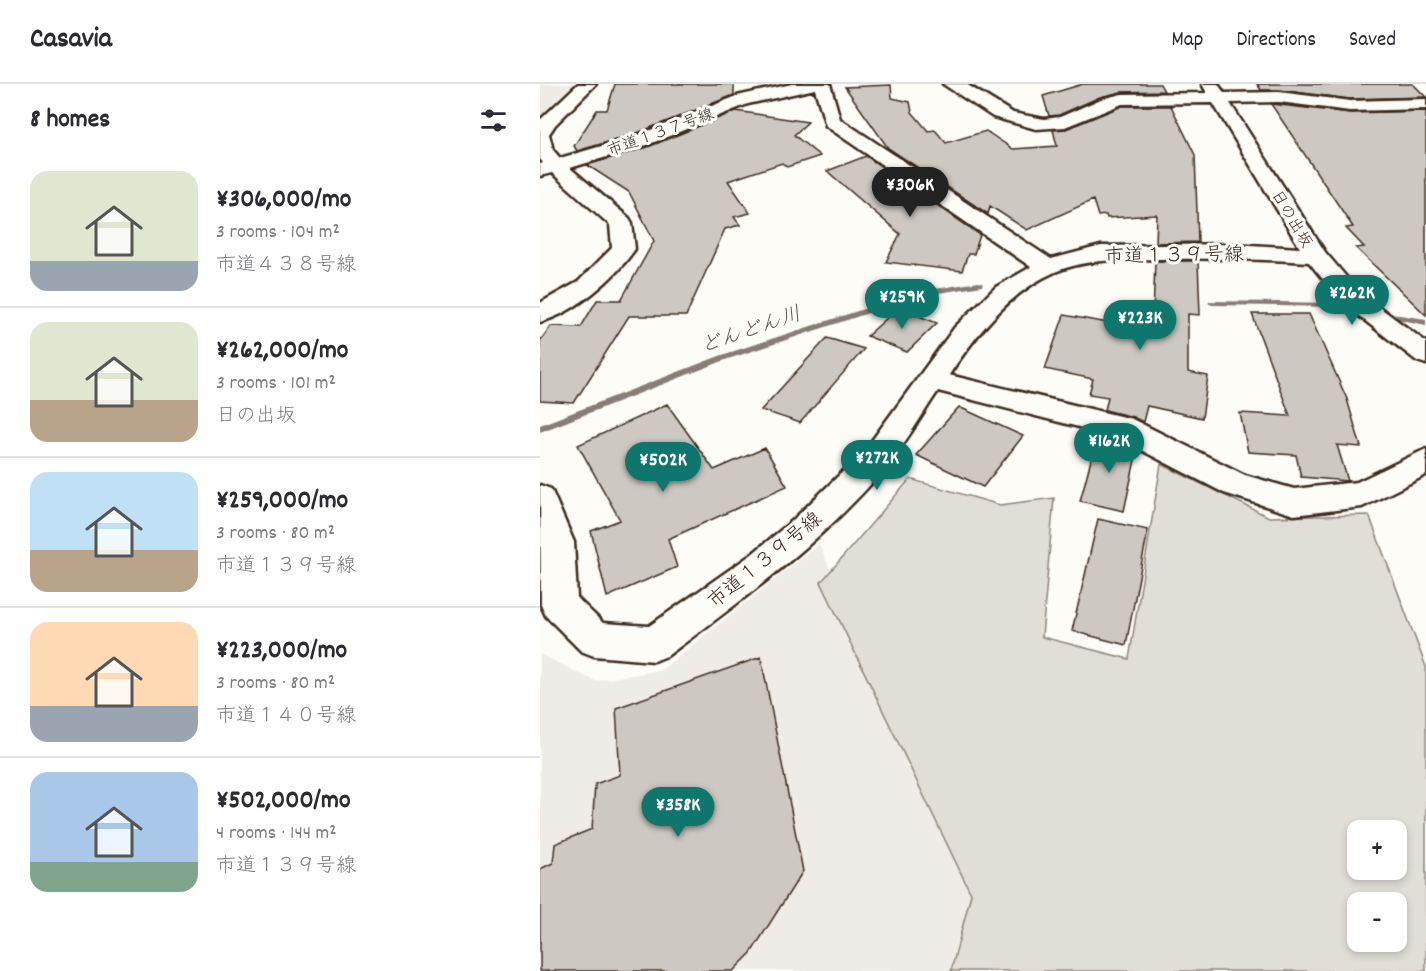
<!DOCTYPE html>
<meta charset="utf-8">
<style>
:root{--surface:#fff;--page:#f7f7f7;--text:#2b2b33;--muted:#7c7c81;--line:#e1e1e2;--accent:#0f766e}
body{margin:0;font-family:Dekko,"Klee One",sans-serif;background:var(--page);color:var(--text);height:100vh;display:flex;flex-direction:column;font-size:22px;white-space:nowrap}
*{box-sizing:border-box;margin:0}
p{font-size:20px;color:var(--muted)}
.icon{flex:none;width:33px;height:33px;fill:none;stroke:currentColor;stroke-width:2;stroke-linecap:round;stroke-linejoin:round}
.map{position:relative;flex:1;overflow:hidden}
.sheet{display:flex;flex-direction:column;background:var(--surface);width:540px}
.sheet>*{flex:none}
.tools{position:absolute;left:807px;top:736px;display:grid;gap:12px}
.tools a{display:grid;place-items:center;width:60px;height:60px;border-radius:12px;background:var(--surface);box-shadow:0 3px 9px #0003;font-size:30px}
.price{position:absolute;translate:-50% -51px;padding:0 14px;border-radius:21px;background:var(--accent);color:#fff;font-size:20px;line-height:39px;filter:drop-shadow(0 2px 3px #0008)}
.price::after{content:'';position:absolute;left:50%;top:36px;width:18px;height:14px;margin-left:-9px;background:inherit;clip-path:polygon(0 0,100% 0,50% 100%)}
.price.active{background:#222;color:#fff}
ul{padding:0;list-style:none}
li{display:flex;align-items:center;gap:18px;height:150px;padding:0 30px}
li+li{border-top:2px solid var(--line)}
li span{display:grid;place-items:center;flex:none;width:168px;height:120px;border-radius:18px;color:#555}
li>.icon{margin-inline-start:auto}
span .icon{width:72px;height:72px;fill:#fffc;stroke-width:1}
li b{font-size:26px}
h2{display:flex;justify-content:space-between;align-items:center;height:72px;padding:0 30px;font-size:26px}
header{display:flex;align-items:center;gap:36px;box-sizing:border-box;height:84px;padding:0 30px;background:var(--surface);border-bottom:2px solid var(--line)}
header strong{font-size:28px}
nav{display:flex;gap:33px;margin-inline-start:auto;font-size:21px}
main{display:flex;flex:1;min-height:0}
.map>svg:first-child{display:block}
</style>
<header>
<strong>Casavia</strong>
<nav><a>Map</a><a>Directions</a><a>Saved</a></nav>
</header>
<main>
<section class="sheet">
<h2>8 homes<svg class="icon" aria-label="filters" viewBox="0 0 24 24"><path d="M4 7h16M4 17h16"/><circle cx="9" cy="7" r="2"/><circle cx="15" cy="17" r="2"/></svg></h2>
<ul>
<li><span style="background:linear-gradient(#dfe7d0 75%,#9aa5b1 0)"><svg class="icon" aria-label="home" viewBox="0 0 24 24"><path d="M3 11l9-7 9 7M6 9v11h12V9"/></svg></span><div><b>¥306,000/mo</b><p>3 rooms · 104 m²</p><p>市道４３８号線</p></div></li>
<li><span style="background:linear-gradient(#dfe7d0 65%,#b9a48a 0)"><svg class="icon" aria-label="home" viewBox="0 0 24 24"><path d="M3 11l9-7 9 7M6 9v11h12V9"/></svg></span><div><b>¥262,000/mo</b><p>3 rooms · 101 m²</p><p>日の出坂</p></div></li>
<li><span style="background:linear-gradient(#bfe0f5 65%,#b9a48a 0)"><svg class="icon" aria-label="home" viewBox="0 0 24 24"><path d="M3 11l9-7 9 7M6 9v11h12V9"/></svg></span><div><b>¥259,000/mo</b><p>3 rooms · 80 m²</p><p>市道１３９号線</p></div></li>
<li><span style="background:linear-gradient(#ffd9b3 70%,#9aa5b1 0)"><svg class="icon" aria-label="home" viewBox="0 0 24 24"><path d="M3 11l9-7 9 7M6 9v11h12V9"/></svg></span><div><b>¥223,000/mo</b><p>3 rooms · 80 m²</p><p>市道１４０号線</p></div></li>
<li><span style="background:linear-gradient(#a9c7e8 75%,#7fa58c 0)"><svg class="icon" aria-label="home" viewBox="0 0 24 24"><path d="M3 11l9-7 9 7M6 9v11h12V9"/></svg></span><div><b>¥502,000/mo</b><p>4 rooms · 144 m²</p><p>市道１３９号線</p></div></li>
</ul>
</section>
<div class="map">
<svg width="886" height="887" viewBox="0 0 886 887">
<rect width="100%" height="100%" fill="#fdfcf7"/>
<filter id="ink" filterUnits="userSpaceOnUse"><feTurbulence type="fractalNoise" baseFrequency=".0167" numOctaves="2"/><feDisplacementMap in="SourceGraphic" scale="12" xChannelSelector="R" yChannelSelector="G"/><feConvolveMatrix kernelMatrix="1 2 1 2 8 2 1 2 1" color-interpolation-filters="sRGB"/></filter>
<g filter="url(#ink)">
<path fill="#efece7" d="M 0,0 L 37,0 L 0,35 Z
M 279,460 L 464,887 L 0,887 L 0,570 L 55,597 L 121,586 Z"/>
<path fill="#e1ded7" stroke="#8e847a" stroke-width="1.5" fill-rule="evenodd" d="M 621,380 L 729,433 L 829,431 L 886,583 L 886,887 L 411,887 L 431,810 L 281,498 L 370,395 L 460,421 L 514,414 L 502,553 L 589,575 ZM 818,747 L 856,747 L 856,786 L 818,786 ZM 818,819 L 856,819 L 856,858 L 818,858 Z"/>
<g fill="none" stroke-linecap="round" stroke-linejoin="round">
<path fill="#887d74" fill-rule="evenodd" d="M 439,198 L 443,200 L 442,202 L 380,212 L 188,275 L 0,348 L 0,341 L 182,271 L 376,208 Z
M 669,217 L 796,219 L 821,224 L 825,226 L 821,228 L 796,223 L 672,221 L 668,219 Z
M 834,227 L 886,235 L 886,241 L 837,231 L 834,231 Z"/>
</g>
<path fill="#cdc8c2" stroke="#3b2a1e" stroke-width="1.5" d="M 75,0 L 194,0 L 194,11 L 92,51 L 37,67 L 34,62 L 57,26 L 67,26 Z
M 543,0 L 620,0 L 624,7 L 581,8 L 560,13 L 519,31 L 509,32 L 503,12 Z
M 717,0 L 873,0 L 886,13 L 810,15 L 739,6 L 721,6 Z
M 351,1 L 352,14 L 370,18 L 372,28 L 388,47 L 395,46 L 406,59 L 446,47 L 473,65 L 517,62 L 513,46 L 526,45 L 582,22 L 631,22 L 655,71 L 658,158 L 616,159 L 617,131 L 567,134 L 566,131 L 558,132 L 553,116 L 487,146 L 450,122 L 448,130 L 348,64 L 305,3 Z
M 731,20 L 810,29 L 886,27 L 886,231 L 816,164 L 824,163 L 806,144 L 813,143 Z
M 196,27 L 268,38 L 254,51 L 280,72 L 247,83 L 242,79 L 188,97 L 210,129 L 194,133 L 200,141 L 185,145 L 146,232 L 89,232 L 34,319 L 0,317 L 0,257 L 11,242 L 41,243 L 57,216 L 81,216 L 114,157 L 89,108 L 47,81 L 108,63 Z
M 326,72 L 440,151 L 434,170 L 428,170 L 422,187 L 346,178 L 360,150 L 287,87 Z
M 615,177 L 658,177 L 660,231 L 648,230 L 648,288 L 668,292 L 662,334 L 607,322 L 603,338 L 593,333 L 565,326 L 568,313 L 549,310 L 553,295 L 505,285 L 524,231 L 602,245 L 603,231 L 613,232 Z
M 358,224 L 397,239 L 367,268 L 327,252 Z
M 712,230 L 769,230 L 807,315 L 821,363 L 797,361 L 808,397 L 761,393 L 756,371 L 708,368 L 700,329 L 750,332 Z
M 287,254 L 324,265 L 260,339 L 221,326 Z
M 127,320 L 174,386 L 225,364 L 247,402 L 128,455 L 137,483 L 67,513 L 51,447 L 80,436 L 38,361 Z
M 419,323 L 483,352 L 443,403 L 376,371 Z
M 558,350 L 573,354 L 597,367 L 584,427 L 540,417 Z
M 558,435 L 608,446 L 586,561 L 532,547 Z
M 221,573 L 263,787 L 211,869 L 193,887 L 0,887 L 0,785 L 13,779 L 15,760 L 52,745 L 55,700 L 80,691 L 76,624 Z"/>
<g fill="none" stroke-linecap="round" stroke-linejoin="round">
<g stroke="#3b2a1e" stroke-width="5">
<path id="minor" d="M 38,0 L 56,0 L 15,41 L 9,50 L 13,66 L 20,74 L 93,53 L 197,12 L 252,0 L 290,0 L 300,35 L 511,175 L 561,162 L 693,160 L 760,164 L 673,19 L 582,20 L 525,43 L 496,45 L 453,33 L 403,0 L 426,0 L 473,29 L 504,35 L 520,33 L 561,15 L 582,10 L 667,9 L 662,0 L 678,0 L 684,9 L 739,8 L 810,17 L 886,15 L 886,25 L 810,27 L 739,18 L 690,19 L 785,168 L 819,208 L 886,258 L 886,280 L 877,277 L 801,218 L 769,178 C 719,175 669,174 619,175 C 584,176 548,174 515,188 C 469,208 436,251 409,291 L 592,335 L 705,391 L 754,405 L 817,398 L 886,365 L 886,391 L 822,423 L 754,431 L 684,409 L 574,352 L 398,307 C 381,332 365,360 346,383 C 282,458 205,514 127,572 L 114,577 L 54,572 L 41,567 L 6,532 L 1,521 L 0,401 L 11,405 L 34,458 L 37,514 L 63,539 L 109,542 L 212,470 L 252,437 L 325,366 L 415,243 L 456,203 L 491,183 L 286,42 L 275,5 L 208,20 L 107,61 L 30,84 L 89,134 L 92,139 L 95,165 C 75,194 35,229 0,238 L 0,219 L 38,198 L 72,164 L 70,141 L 12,89 L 0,92 L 0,80 L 3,79 L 0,75 L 0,36 Z"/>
</g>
<use href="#minor" fill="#fdfcf7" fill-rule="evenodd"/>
</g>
</g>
<g text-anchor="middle" stroke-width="6" stroke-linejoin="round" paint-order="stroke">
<g font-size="16" fill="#3b2a1e" stroke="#fdfcf7">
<text transform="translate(120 47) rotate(-20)" y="6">市道１３７号線</text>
<text transform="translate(753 134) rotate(59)" y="6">日の出坂</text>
</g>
<g font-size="20" fill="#3b2a1e" stroke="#fdfcf7">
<text transform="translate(634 170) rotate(-1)" y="7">市道１３９号線</text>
<text transform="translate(224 475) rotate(-39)" y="7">市道１３９号線</text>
</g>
<g font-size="21" font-style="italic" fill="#615349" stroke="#fdfcf7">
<text transform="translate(210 245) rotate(-19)" y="7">どんどん川</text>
</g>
</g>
</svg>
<div class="tools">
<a>+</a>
<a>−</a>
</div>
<b class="price active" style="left:370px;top:134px">¥306K</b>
<b class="price" style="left:812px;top:242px">¥262K</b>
<b class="price" style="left:362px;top:246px">¥259K</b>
<b class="price" style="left:600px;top:267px">¥223K</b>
<b class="price" style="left:569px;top:390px">¥162K</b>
<b class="price" style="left:337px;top:407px">¥272K</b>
<b class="price" style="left:123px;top:409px">¥502K</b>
<b class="price" style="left:138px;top:754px">¥358K</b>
</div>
</main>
